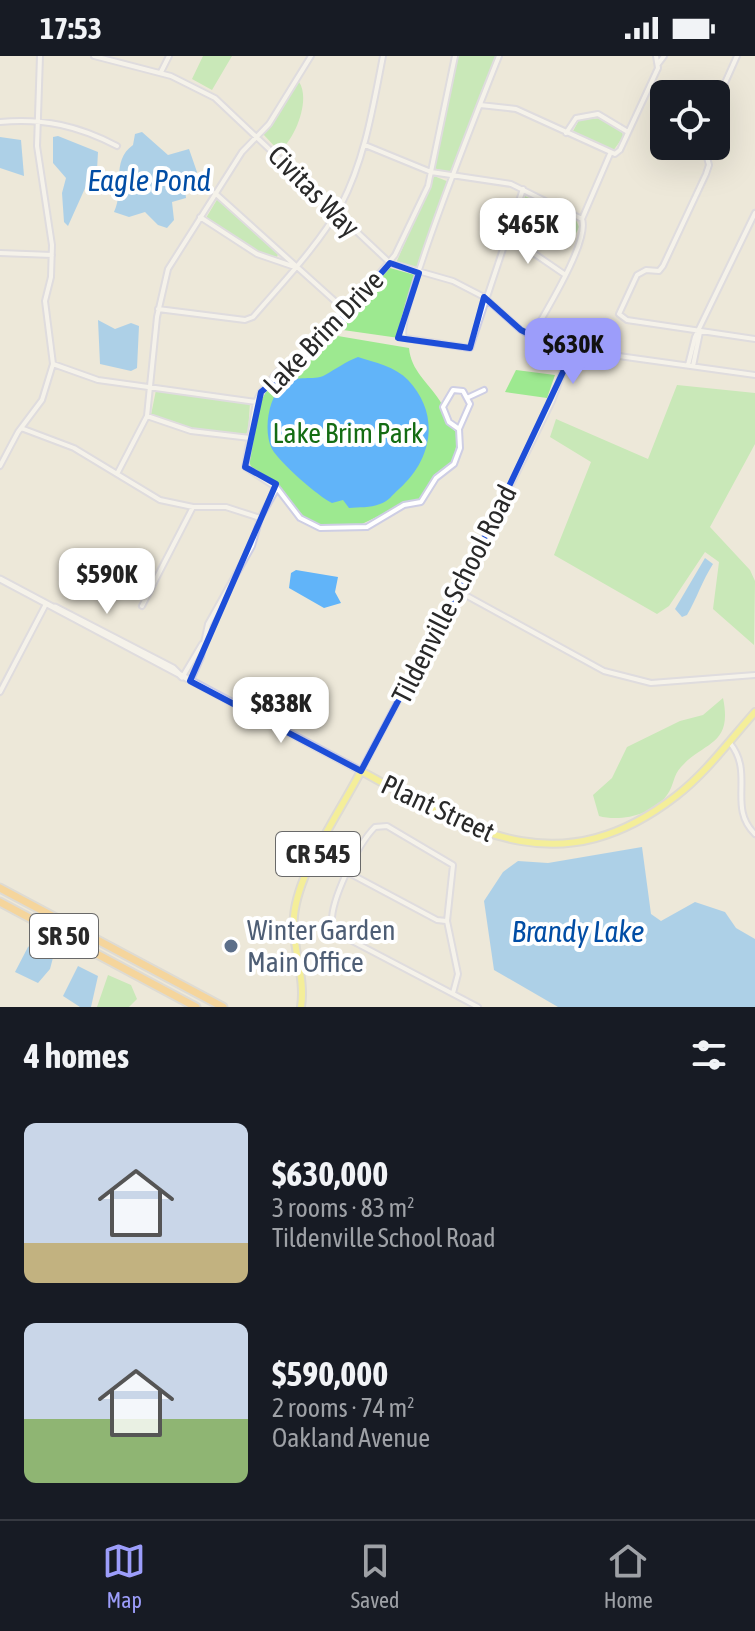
<!DOCTYPE html>
<meta charset="utf-8">
<style>
:root{--surface:#171b24;--page:#20242c;--text:#f1f3f6;--muted:#9ea1a6;--line:#363941;--accent:#9c9dfa}
body{margin:0;font-family:"Asap Condensed",sans-serif;background:var(--page);color:var(--text);height:100vh;display:flex;flex-direction:column;font-size:30px;white-space:nowrap}
*{box-sizing:border-box;margin:0}
p{font-size:26px;color:var(--muted)}
.icon{flex:none;width:44px;height:44px;fill:none;stroke:currentColor;stroke-width:2;stroke-linecap:round;stroke-linejoin:round}
.map{position:relative;height:951px;overflow:hidden}
.details{display:flex;flex-direction:column;background:var(--surface);flex:1}
.details>*{flex:none}
.fabs{position:absolute;left:650px;top:24px;display:grid;gap:16px}
.fabs a{display:grid;place-items:center;width:80px;height:80px;border-radius:12px;background:var(--surface);box-shadow:0 8px 32px #0002;font-size:40px}
.price{position:absolute;translate:-50% -68px;padding:0 18px;border-radius:16px;background:#fff;color:#222;font-size:26px;line-height:52px;filter:drop-shadow(0 2px 4px #0008)}
.price::after{content:'';position:absolute;left:50%;top:48px;width:24px;height:18px;margin-left:-12px;background:inherit;clip-path:polygon(0 0,100% 0,50% 100%)}
.price.active{background:var(--accent);color:#111}
ul{padding:0;list-style:none}
li{display:flex;align-items:center;gap:24px;height:200px;padding:0 24px}
li span{display:grid;place-items:center;flex:none;width:224px;height:160px;border-radius:12px;color:#555}
li>.icon{margin-inline-start:auto}
span .icon{width:96px;height:96px;fill:#fffc;stroke-width:1}
li b{font-size:34px}
h2{display:flex;justify-content:space-between;align-items:center;height:96px;padding:0 24px;font-size:34px}
.status{display:flex;justify-content:space-between;align-items:center;height:56px;padding:0 40px;background:var(--surface);direction:ltr}
.status svg{height:22px;fill:currentColor}
.dock{display:flex;justify-content:space-around;align-items:center;height:112px;border-top:2px solid var(--line);background:var(--surface);font-size:22px;color:var(--muted)}
.dock a{display:grid;justify-items:center;gap:4px}
.dock .active{color:var(--accent)}
.map>svg:first-child{display:block}
</style>
<div class="status"><b>17:53</b><svg viewBox="0 0 49 12"><path d="M0 12V9h3v3zM5 12V6h3v6zM10 12V3h3v9zM15 12V0h3v12zM26 1h20v11H26zM47 4h2v5h-2z"/></svg></div>
<div class="map">
<svg width="755" height="951" viewBox="0 0 755 951">
<rect width="100%" height="100%" fill="#ede8d9"/>
<path fill="#9de990" d="M 203,0 L 232,0 L 212,34 L 192,23 Z
M 457,0 L 496,0 L 450,117 L 434,112 Z
M 299,26 C 311,43 295,84 279,95 L 263,78 Z
M 603,62 L 622,74 L 623,81 L 613,95 L 572,77 L 579,64 Z
M 434,120 L 449,126 L 418,213 L 396,207 Z
M 525,140 L 576,164 L 579,171 L 572,186 L 522,152 Z
M 218,142 L 278,198 L 277,201 L 259,196 L 206,162 Z
M 390,212 L 415,219 L 400,266 L 399,282 L 336,273 Z
M 332,279 L 409,292 C 411,315 428,326 440,345 C 448,358 443,368 458,377 L 454,404 L 434,419 L 423,441 L 414,447 L 403,448 L 360,469 L 331,472 L 310,467 L 268,422 L 252,413 L 248,403 L 258,351 L 272,324 Z
M 516,314 L 555,319 L 547,342 L 505,336 Z
M 677,329 L 755,337 L 755,388 L 710,471 L 750,514 L 755,525 L 754,589 L 713,553 L 719,506 L 705,496 L 669,550 L 657,558 L 554,499 L 591,406 L 550,381 L 556,363 L 648,403 Z
M 156,334 L 250,347 L 248,375 L 246,378 L 188,372 L 151,359 Z
M 723,642 C 733,690 704,685 681,711 C 673,719 674,730 667,739 C 653,759 620,766 599,760 L 593,739 L 612,722 L 627,691 L 680,665 L 703,659 Z
M 108,919 L 131,929 L 137,943 L 129,951 L 97,951 Z"/>
<path fill="#61b4f9" d="M 142,76 L 168,99 L 189,93 L 197,116 L 185,134 L 186,142 L 172,146 L 174,164 L 167,172 L 158,169 L 145,156 L 129,161 L 114,156 C 125,134 110,105 133,89 L 135,78 Z
M 58,80 L 98,96 L 97,114 L 86,130 L 68,170 L 64,166 L 62,137 L 66,122 L 53,107 L 53,81 Z
M 0,81 L 21,84 L 24,120 L 0,112 Z
M 98,264 L 115,273 L 131,267 L 139,270 L 137,312 L 131,315 L 100,308 Z
M 358,301 C 374,306 396,311 408,324 C 441,359 432,404 399,433 C 392,439 389,445 380,448 C 370,452 359,451 349,452 L 343,444 L 332,447 C 319,441 279,406 272,393 C 263,376 268,341 283,329 C 299,317 312,326 325,319 C 336,313 345,306 358,301 Z
M 705,502 L 713,508 C 702,525 697,542 687,559 L 682,561 L 675,553 Z
M 296,514 L 338,521 L 335,536 L 341,547 L 324,552 L 289,532 L 291,517 Z
M 642,791 L 651,858 L 661,865 L 695,846 L 725,856 L 736,872 L 755,883 L 755,951 L 558,951 L 494,914 L 484,845 L 503,816 L 518,805 L 548,807 Z
M 34,887 L 54,898 L 50,913 L 38,927 L 15,916 L 28,891 Z
M 78,910 L 98,920 L 91,951 L 80,951 L 63,940 Z"/>
<g fill="none" stroke-linecap="round" stroke-linejoin="round">
<g stroke="#cecee4" stroke-width="8">
<path id="street" d="M 94,0 L 171,20 L 215,42 L 390,207 L 453,225 L 484,241 L 521,274 L 557,297 L 571,299
M 455,0 L 428,130 L 395,199 L 323,284 L 278,315 L 261,336 L 256,346 L 245,411 L 277,432 L 300,462 L 320,472 L 367,471 L 404,449 L 421,446 L 436,422 L 454,408 L 460,392 L 459,373 L 470,348 L 463,335 L 453,334 L 443,351 L 449,366 L 459,373
M 499,0 C 484,38 395,260 404,282 L 470,292 L 523,133
M 658,8 L 664,0
M 161,16 L 169,0
M 716,47 L 737,0
M 480,49 L 516,53 L 615,98 L 620,94 L 658,12 L 656,0
M 0,66 C 44,62 79,70 117,90
M 566,77 L 576,62 L 598,58 L 628,76
M 365,89 L 431,116 L 511,128 L 582,163 C 590,185 544,258 532,280
M 704,90 L 709,109 L 706,118 L 663,210 L 659,215 L 646,214 L 637,219 L 619,258 L 627,264 L 755,283
M 215,137 L 347,256
M 200,161 L 257,198 L 292,210
M 582,163 L 610,98
M 507,179 L 564,218
M 0,197 L 52,199
M 158,253 L 245,264 L 253,261 C 283,226 318,190 341,149 C 365,103 373,51 383,0
M 53,308 L 98,324 L 256,346
M 688,309 L 695,281 L 755,157
M 693,310 L 700,276
M 469,341 L 484,334
M 147,360 L 191,375 L 250,382
M 21,372 L 74,392 L 160,444 L 193,451 L 226,451 L 260,462
M 0,410 L 18,376 L 42,344 L 53,308 L 45,245 L 51,221 L 52,189 L 37,90 L 40,0
M 117,418 L 147,360 L 157,261 L 168,213 L 242,96 L 269,68 L 311,0
M 458,535 L 604,615 L 651,627 L 755,619
M 142,550 L 193,451
M 183,620 L 202,588
M 191,624 L 201,601 L 208,568 L 252,490 L 260,462 L 277,432
M 0,636 L 46,548
M 730,687 C 755,718 727,751 755,778
M 361,715 L 487,477 L 552,345 L 568,302 L 583,295 L 755,319
M 317,800 L 437,864 L 446,865
M 453,937 L 458,918 L 447,865 L 453,809 L 387,770 L 375,771 C 358,788 329,846 332,870 L 337,877 L 478,951"/>
</g>
<g stroke="#cecee4" stroke-width="9">
<path id="secondary" d="M 0,523 L 361,715
M 55,551 L 173,612 L 182,621"/>
</g>
<g stroke="#ccc" stroke-width="10">
<path id="primary" d="M 301,951 C 306,920 291,891 294,860 C 298,815 340,756 361,715 C 471,776 560,830 676,740 C 706,717 730,684 755,656"/>
</g>
<g stroke="#ccc" stroke-width="11">
<path id="highway" d="M 0,832 L 223,951
M 0,846 L 196,951"/>
</g>
<use href="#street" stroke="#fff" stroke-width="4"/>
<use href="#secondary" stroke="#fff" stroke-width="5"/>
<use href="#primary" stroke="#fdf64d" stroke-width="6"/>
<use href="#highway" stroke="#ffbe52" stroke-width="7"/>
</g>
<path d="M0 0H755V951H0ZM 390,207 L 419,217 L 398,282 L 470,292 L 484,241 L 521,274 L 571,299 L 487,477 L 361,715 L 190,625 L 276,428 L 245,411 L 261,336 L 323,284 Z" fill="#ede8d9" fill-opacity=".55" fill-rule="evenodd"/>
<path fill="none" stroke="#1d4ed8" stroke-width="6" stroke-linejoin="round" d="M 390,207 L 419,217 L 398,282 L 470,292 L 484,241 L 521,274 L 571,299 L 487,477 L 361,715 L 190,625 L 276,428 L 245,411 L 261,336 L 323,284 Z"/>
<circle fill="#5c6f8a" stroke="#fff" stroke-width="3" cx="231" cy="890" r="8"/>
<g text-anchor="middle" stroke-width="8" stroke-linejoin="round" paint-order="stroke">
<g fill="#fff" stroke="#696969" stroke-width="2">
<rect x="276" y="776" width="84" height="44" rx="6"/>
<rect x="30" y="858" width="68" height="44" rx="6"/>
</g>
<g font-size="26" font-weight="bold" fill="#292929">
<text x="318" y="807">CR 545</text>
<text x="64" y="889">SR 50</text>
</g>
<g font-size="28" fill="#292929" stroke="#fff">
<text transform="translate(314 135) rotate(45)" y="10">Civitas Way</text>
<text transform="translate(323 276) rotate(-46)" y="10">Lake Brim Drive</text>
<text transform="translate(454 538) rotate(-63)" y="10">Tildenville School Road</text>
<text transform="translate(438 752) rotate(25)" y="10">Plant Street</text>
</g>
<g font-size="28" fill="#146c13" stroke="#fff">
<text x="348" y="387">Lake Brim Park</text>
</g>
<g font-size="28" fill="#4e5e75" stroke="#fff" text-anchor="start">
<text x="247" y="884">Winter Garden<tspan x="247" dy="32">Main Office</tspan></text>
</g>
<g font-size="30" font-style="italic" fill="#014da5" stroke="#fff">
<text x="149" y="135">Eagle Pond</text>
<text x="578" y="886">Brandy Lake</text>
</g>
</g>
</svg>
<div class="fabs">
<a><svg class="icon" aria-label="locate" viewBox="0 0 24 24"><circle cx="12" cy="12" r="6"/><path d="M12 2v4M12 18v4M2 12h4M18 12h4"/></svg></a>
</div>
<b class="price" style="left:528px;top:210px">$465K</b>
<b class="price active" style="left:573px;top:330px">$630K</b>
<b class="price" style="left:107px;top:560px">$590K</b>
<b class="price" style="left:281px;top:689px">$838K</b>
</div>
<section class="details">
<h2>4 homes<svg class="icon" aria-label="filters" viewBox="0 0 24 24"><path d="M4 7h16M4 17h16"/><circle cx="9" cy="7" r="2"/><circle cx="15" cy="17" r="2"/></svg></h2>
<ul>
<li><span style="background:linear-gradient(#c9d6e8 75%,#c2b280 0)"><svg class="icon" aria-label="home" viewBox="0 0 24 24"><path d="M3 11l9-7 9 7M6 9v11h12V9"/></svg></span><div><b>$630,000</b><p>3 rooms · 83 m²</p><p>Tildenville School Road</p></div></li>
<li><span style="background:linear-gradient(#c9d6e8 60%,#8fb573 0)"><svg class="icon" aria-label="home" viewBox="0 0 24 24"><path d="M3 11l9-7 9 7M6 9v11h12V9"/></svg></span><div><b>$590,000</b><p>2 rooms · 74 m²</p><p>Oakland Avenue</p></div></li>
</ul>
</section>
<nav class="dock">
<a class="active"><svg class="icon" aria-label="map" viewBox="0 0 24 24"><path d="M3 6l6-2 6 2 6-2v14l-6 2-6-2-6 2zM9 4v14M15 6v14"/></svg>Map</a>
<a><svg class="icon" aria-label="saved" viewBox="0 0 24 24"><path d="M7 4h10v16l-5-4-5 4z"/></svg>Saved</a>
<a><svg class="icon" aria-label="home" viewBox="0 0 24 24"><path d="M3 11l9-7 9 7M6 9v11h12V9"/></svg>Home</a>
</nav>
